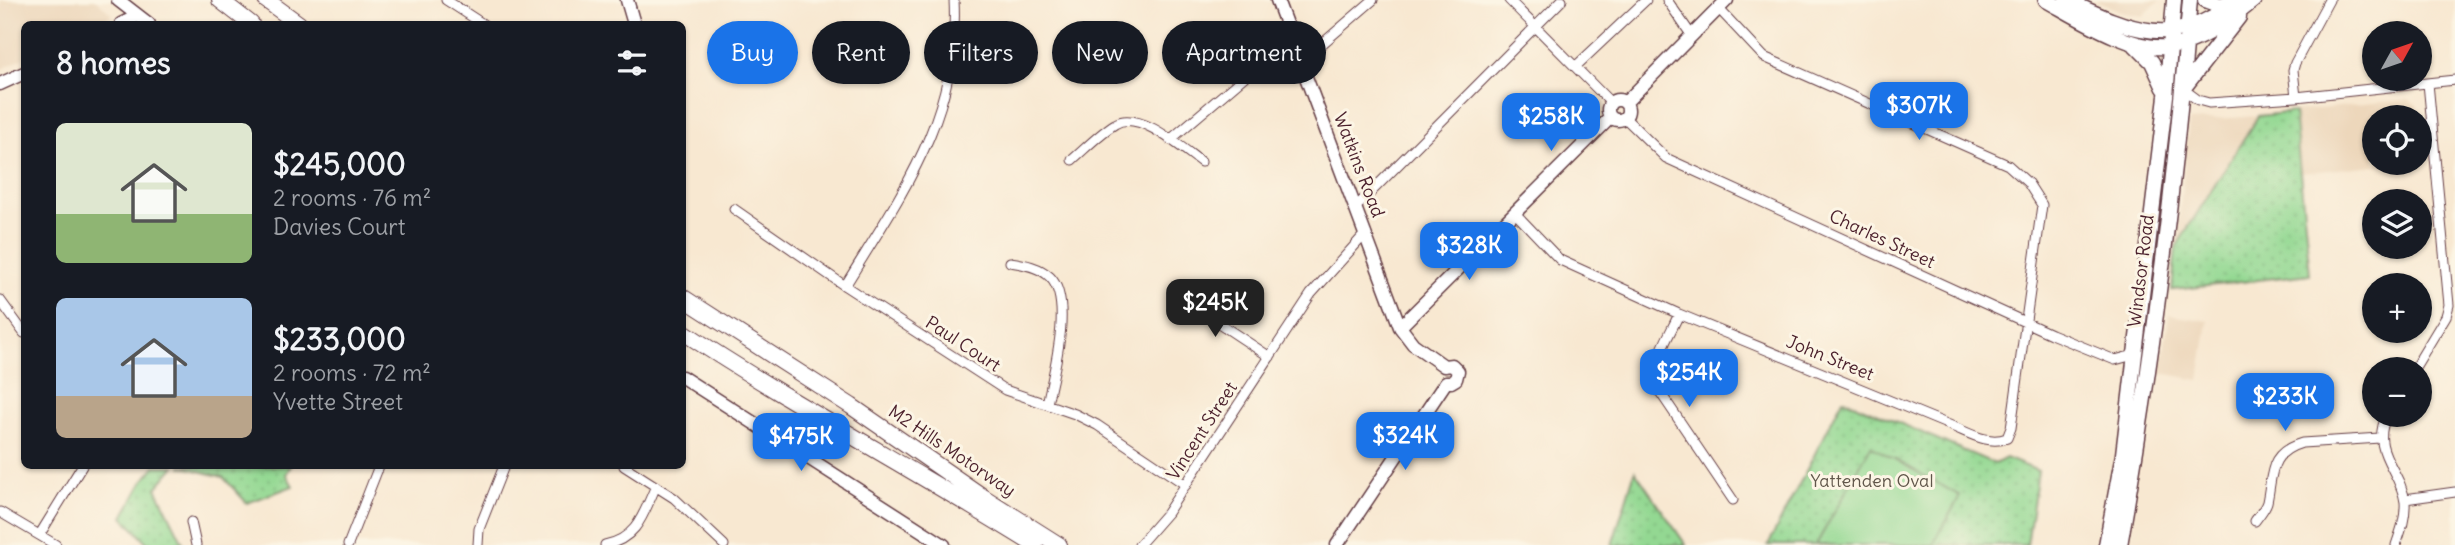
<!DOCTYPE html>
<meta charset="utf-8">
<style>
:root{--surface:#171b24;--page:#20242c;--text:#f1f3f6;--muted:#9ea1a6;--accent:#1a73e8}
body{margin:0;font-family:Delius,sans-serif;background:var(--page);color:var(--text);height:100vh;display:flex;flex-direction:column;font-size:26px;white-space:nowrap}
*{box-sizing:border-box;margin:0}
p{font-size:23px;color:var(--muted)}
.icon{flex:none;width:38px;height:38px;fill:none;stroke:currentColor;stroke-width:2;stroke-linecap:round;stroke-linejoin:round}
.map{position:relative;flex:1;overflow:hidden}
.side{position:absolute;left:21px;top:21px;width:665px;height:448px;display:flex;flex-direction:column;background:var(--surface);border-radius:10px;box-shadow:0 2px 5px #0004}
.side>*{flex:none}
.hud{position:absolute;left:707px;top:21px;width:665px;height:63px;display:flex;gap:14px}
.needle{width:46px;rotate:50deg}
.fabs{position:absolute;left:2362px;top:21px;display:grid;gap:14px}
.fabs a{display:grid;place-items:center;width:70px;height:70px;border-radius:50%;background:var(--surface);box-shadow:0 2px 5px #0004;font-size:35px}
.price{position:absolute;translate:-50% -60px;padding:0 16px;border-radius:14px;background:var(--accent);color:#fff;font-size:23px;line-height:46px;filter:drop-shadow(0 2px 4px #0008)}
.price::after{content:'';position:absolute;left:50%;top:42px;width:21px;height:16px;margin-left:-10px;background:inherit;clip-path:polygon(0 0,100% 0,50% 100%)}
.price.on{background:#222;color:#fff}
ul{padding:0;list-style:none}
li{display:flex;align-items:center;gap:21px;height:175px;padding:0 35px}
li span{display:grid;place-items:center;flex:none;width:196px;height:140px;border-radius:10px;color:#555}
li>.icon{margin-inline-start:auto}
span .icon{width:84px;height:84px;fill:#fffc;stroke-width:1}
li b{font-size:30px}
h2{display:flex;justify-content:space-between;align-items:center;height:84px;padding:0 35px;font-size:30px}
.pill{padding:0 24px;border-radius:32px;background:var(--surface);box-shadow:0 2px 5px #0004;font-size:24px;line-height:63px}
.pill.on{background:var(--accent);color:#fff}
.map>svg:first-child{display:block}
</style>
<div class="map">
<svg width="2455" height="545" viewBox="0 0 2455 545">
<defs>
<pattern id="grass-dots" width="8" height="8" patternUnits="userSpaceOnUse" patternTransform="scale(1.75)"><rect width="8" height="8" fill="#93d892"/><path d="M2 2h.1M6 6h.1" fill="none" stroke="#80b97e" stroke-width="1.8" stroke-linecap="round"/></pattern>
</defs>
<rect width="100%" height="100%" fill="#fcf5e5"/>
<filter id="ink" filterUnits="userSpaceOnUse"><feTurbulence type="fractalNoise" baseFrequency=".0143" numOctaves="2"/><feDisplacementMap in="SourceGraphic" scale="14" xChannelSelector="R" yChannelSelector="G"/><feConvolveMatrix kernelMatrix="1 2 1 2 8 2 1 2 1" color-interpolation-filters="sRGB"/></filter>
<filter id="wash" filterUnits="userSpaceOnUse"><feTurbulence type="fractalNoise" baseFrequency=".00686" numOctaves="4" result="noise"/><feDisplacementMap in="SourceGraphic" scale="28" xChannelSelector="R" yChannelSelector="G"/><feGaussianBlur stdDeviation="1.57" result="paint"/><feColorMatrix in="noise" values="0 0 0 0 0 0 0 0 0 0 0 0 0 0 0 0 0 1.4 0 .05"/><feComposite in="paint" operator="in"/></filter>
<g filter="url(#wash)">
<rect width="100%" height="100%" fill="#f8e8d1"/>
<path fill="#edd7bb" d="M 0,0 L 97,0 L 112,15 L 93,24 L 24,24 L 24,58 L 0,70 Z
M 2094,0 L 2160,0 L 2143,16 L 2126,13 Z
M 2409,99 L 2417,105 L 2418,117 L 2375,117 L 2375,163 L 2393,163 L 2300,173 L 2294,112 Z
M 2258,116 L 2176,247 L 2189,121 Z
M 2169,315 L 2208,321 L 2199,380 L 2161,373 Z"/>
<path fill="url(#grass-dots)" stroke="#6e7c5e" stroke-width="2" d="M 2294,112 L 2310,274 L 2172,290 L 2176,247 L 2258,116 Z
M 1843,399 L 1995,464 L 2006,458 L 2038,471 L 2027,545 L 1768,545 Z
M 155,466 L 175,466 L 156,488 L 184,545 L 149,545 L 123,517 L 143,481 Z
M 180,466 L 291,466 L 286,474 L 293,486 L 247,503 L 223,477 Z
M 1635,471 L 1686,545 L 1612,545 Z"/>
<path fill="#93d892" stroke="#6e7c5e" stroke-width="2" d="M 1871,446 L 1960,496 L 1933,545 L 1816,545 Z"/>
</g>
<g filter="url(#ink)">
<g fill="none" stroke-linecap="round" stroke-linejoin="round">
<g stroke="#643d44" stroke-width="11">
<path id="street" d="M 446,0 L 483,24
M 1509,0 L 1611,103
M 1667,0 L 1692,36
M 955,34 L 1025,39
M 1301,62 L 1373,0
M 1575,67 L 1646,0
M 2183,89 L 2198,100 L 2209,103 L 2296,97 L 2455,80
M 2296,97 L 2293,70 L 2295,63 L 2329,0
M 1624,117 L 1666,158 L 2051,334 L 2115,360 L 2130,356 L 2134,351
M 1170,140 L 1291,37
M 1072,160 C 1086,148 1100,133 1115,124 C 1138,109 1182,148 1201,162
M 1356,207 L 1562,0
M 734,209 L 845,286 L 1005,390 L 1075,414 L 1097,425 L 1186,485
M 1515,213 L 1560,260 L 1679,314 L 1954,427 C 1971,434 1989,445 2007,438 L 2011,428 L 2042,205 L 2028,183 L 2008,165 L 1764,57 L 1719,9
M 1010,262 C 1024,264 1040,267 1050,277 C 1074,301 1053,374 1047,404
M 845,286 C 902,193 960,115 954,0
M 1178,296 L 1270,357
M 0,300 L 24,333
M 1679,314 C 1670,335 1648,366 1658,389 L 1733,500
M 2414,369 L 2446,316 L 2449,305 L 2428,83
M 2387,415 C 2369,451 2401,470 2405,502 C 2406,517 2401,531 2396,545
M 624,466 L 674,498 L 724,545
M 2405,499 L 2455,492
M 0,512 L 56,545
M 2255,521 C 2259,515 2265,509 2267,502 C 2273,474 2268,453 2302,443 L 2380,438
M 191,522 L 196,545
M 40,534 L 82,466
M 348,545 L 379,466
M 478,545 L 479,529 L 504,466
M 605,545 C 638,538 643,514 656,486
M 1139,545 L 1167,513 L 1311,294 L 1366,233"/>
</g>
<g stroke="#643d44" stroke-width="15">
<path id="secondary" d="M 118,0 L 149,24
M 627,0 L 634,24
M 1277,0 L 1400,327 L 1413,344 L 1444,366
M 121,24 L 137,16
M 0,84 L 24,73
M1608 110a10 10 0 1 1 20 0a10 10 0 1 1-20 0Z
M 1625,103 L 1727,0
M 1400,327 L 1611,117
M 1444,366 L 1452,365 L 1458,371 L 1456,379 L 1451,382 L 1446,382
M 682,377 L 944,545
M 1337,545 L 1446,382"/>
</g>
<g stroke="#643d44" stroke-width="17">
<path id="primary" d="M 2046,0 C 2079,18 2129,51 2168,47 C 2198,44 2231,19 2254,0
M 2066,0 C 2132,31 2174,51 2237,0
M 2205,0 L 2219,5 L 2234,2
M 2135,45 L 2152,62 L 2164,88
M 2183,89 L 2239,17
M 2106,545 L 2123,454 L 2166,96 L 2174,0
M 2120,545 C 2152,365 2175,182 2190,0"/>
</g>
<g stroke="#643d44" stroke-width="18">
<path id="highway" d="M 220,0 L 251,24
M 266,0 L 299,24
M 682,297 L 851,406 L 983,497 L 1059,545
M 682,331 C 797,407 918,472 1035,545"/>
</g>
<use href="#street" stroke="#fff" stroke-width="9"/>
<use href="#secondary" stroke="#fff" stroke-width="12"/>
<use href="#primary" stroke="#fff" stroke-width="14"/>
<use href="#highway" stroke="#fff" stroke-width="16"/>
</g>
</g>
<g text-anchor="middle" stroke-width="6" stroke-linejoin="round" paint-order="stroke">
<g font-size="18" fill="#4a1f2b" stroke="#fcf5e5">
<text transform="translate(1359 165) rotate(69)" y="6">Watkins Road</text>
<text transform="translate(1882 239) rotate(25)" y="6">Charles Street</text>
<text transform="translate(2141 271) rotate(-83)" y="6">Windsor Road</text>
<text transform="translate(963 344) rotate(33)" y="6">Paul Court</text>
<text transform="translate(1830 358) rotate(22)" y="6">John Street</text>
<text transform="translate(1202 431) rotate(-57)" y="6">Vincent Street</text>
<text transform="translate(952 451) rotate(34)" y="6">M2 Hills Motorway</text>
</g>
<g font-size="18" fill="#60564a" stroke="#fcf5e5">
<text x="1872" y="487">Yattenden Oval</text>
</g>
</g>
</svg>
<div class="fabs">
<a><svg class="needle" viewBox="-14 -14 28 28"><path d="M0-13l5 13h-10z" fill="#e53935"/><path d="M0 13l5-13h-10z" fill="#9ea1a6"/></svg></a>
<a><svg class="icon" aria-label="locate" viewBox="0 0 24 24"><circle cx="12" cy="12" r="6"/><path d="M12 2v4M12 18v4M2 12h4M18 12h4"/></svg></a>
<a><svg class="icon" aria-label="layers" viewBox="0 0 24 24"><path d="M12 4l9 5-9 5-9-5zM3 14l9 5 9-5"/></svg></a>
<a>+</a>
<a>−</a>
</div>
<b class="price" style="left:1919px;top:142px">$307K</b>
<b class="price" style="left:1551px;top:153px">$258K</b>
<b class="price" style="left:1469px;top:282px">$328K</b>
<b class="price on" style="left:1215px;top:339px">$245K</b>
<b class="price" style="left:1689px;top:409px">$254K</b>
<b class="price" style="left:2285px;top:433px">$233K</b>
<b class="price" style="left:1405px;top:472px">$324K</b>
<b class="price" style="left:801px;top:473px">$475K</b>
<div class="hud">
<a class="pill on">Buy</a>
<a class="pill">Rent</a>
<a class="pill">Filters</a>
<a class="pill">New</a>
<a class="pill">Apartment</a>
</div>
<section class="side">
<h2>8 homes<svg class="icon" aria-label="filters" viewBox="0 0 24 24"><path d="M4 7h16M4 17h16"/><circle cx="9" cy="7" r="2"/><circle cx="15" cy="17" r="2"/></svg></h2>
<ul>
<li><span style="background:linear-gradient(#dfe7d0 65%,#8fb573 0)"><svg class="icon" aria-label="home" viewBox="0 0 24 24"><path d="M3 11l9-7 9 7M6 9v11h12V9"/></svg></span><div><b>$245,000</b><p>2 rooms · 76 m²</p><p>Davies Court</p></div></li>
<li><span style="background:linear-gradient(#a9c7e8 70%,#b9a48a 0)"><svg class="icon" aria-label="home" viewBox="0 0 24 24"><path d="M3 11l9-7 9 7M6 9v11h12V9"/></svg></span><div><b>$233,000</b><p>2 rooms · 72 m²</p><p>Yvette Street</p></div></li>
</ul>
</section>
</div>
